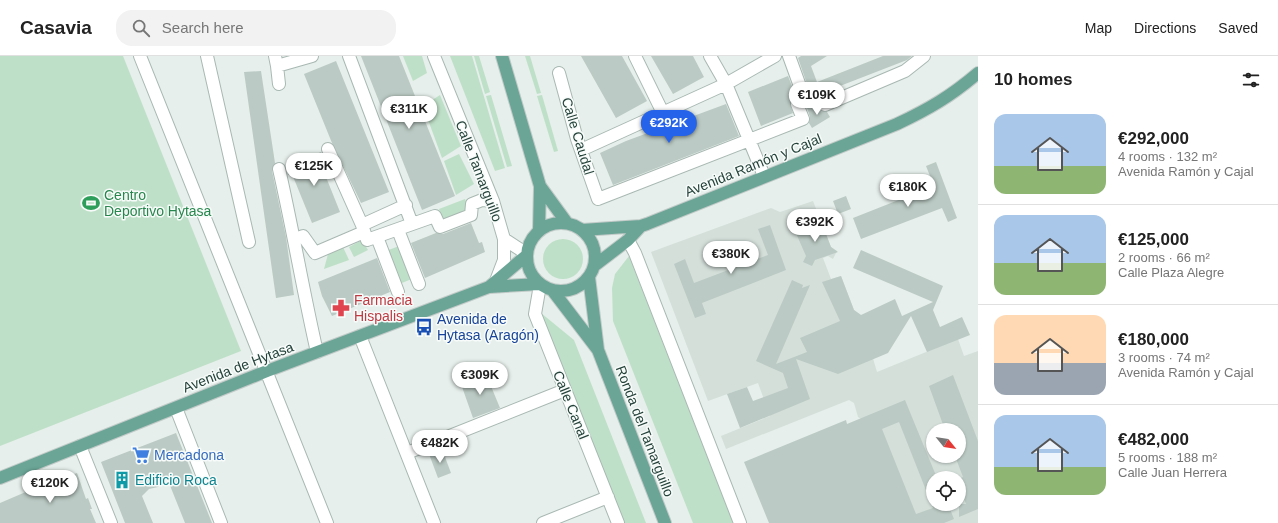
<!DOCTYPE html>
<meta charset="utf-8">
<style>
:root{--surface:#fff;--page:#f2f2f2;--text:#222;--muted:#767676;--line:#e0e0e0;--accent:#2563eb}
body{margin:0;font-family:Helvetica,sans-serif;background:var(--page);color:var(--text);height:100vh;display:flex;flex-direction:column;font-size:15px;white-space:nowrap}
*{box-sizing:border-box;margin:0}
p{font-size:13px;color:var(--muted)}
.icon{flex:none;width:22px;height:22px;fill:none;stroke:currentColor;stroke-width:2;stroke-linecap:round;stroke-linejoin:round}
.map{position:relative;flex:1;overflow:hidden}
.details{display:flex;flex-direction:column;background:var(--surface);width:300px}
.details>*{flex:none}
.needle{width:26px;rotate:120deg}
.buttons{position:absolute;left:926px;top:367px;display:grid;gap:8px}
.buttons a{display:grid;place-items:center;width:40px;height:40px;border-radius:50%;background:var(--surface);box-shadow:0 1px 3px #0004;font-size:20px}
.price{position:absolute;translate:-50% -34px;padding:0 9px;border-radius:14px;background:#fff;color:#222;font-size:13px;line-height:26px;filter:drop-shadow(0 1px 2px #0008)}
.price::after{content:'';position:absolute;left:50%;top:24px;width:12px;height:9px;margin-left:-6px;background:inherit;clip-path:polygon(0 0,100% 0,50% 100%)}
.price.on{background:var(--accent);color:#fff}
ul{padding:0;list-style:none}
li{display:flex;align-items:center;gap:12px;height:100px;padding:0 16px}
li+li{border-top:1px solid var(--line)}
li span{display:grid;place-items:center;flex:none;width:112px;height:80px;border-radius:12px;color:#555}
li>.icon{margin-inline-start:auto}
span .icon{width:48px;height:48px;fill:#fffc;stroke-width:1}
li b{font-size:17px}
h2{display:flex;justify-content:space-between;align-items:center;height:48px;padding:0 16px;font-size:17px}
header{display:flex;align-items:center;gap:24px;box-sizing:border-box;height:56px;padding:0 20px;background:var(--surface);border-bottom:1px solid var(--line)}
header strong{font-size:19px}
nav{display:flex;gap:22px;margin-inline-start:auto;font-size:14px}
.search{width:280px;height:36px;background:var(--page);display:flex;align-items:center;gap:10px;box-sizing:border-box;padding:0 14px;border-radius:16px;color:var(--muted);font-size:15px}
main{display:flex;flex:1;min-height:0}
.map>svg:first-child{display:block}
</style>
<header>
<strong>Casavia</strong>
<div class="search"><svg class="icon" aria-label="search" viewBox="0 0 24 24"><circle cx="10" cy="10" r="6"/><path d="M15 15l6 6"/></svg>Search here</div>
<nav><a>Map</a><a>Directions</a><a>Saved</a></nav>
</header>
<main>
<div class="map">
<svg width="978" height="467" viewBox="0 0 978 467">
<rect width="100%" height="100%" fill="#e6efeb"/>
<path fill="#d4dfda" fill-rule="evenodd" d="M 813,145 L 831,191 L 837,195 L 833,203 L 828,200 L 823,202 L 831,223 L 841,220 L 854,254 L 861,259 L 871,273 L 867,282 L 877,316 L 958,283 L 964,300 L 978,295 L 978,467 L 900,467 L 861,363 L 858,361 L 854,347 L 849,344 L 726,393 L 721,380 L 770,360 L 758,327 L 708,345 L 651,196 L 771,152 L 780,156 ZM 933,374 L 959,374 L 959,400 L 933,400 ZM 933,422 L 959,422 L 959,448 L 933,448 Z"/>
<path fill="#bfe0c8" d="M 0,0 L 123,0 L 241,295 L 0,390 Z
M 403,0 L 422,0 L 427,17 L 413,25 Z
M 450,0 L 472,0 L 505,112 L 495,115 Z
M 474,0 L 479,0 L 490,36 L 485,38 Z
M 525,0 L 530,0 L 541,37 L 537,38 Z
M 440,39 L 461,90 L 442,102 L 423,50 Z
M 491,39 L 512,110 L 507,111 L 486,40 Z
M 542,39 L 558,95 L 554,96 L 537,40 Z
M 459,98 L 474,128 L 456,139 L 444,105 Z
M 465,143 L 470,156 L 444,168 L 439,153 Z
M543 203a20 20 0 1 1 40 0a20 20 0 1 1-40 0Z
M 362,184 L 368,194 L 354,201 L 349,191 Z
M 402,189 L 414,222 L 397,229 L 383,196 Z
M 343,191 L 349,204 L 324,213 L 328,198 Z
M 629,200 L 733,467 L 693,467 L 613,265 L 612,232 L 615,218 Z
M 541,257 L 574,284 L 646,467 L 624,467 Z"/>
<path fill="#bbcac4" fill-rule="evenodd" d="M 361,0 L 399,0 L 455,140 L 422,154 Z
M 581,0 L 622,0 L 647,45 L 616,62 Z
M 651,0 L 693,0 L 704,21 L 673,38 Z
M 801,0 L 827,0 L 811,10 L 817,26 L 883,0 L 912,0 L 907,4 L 827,35 L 820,31 L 809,34 L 798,2 Z
M 336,5 L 389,136 L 361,147 L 332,87 L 304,18 Z
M 261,15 L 275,107 L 272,115 L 286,181 L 294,239 L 276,242 L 244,16 Z
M 788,20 L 796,40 L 790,47 L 793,57 L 761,70 L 748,36 Z
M 726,48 L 739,80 L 613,129 L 600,97 L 626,85 Z
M 816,48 L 820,55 L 827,56 L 830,61 L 812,72 L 809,67 L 810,61 L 807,52 Z
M 321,96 L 325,104 L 320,106 L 340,156 L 312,167 L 292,118 L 288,119 L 286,110 Z
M 936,106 L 957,162 L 948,166 L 942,152 L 861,183 L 853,162 L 934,130 L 926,110 Z
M 846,140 L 851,153 L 838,158 L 833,145 Z
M 821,165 L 831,191 L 838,196 L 815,204 L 812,210 L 803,206 L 806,200 L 795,175 Z
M 471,167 L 479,187 L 482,186 L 485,196 L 425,222 L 411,187 L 436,177 L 443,178 Z
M 770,169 L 786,214 L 702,247 L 706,258 L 695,262 L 674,208 L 685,203 L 694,227 L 768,199 L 758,173 Z
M 861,194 L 943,230 L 933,254 L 940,271 L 962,261 L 970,279 L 927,296 L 911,260 L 888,297 L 838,318 L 796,303 L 810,343 L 740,372 L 727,338 L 747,331 L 753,345 L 788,332 L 783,317 L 756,305 L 792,224 L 803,229 L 802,232 L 810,229 L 776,308 L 807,296 L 800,282 L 840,265 L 822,226 L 841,220 L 854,254 L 861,259 L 895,243 L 902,260 L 933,246 L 853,212 Z
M 377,202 L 390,236 L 332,260 L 322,240 L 318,226 Z
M 486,318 L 500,352 L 473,362 L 461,328 Z
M 953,319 L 978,385 L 978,453 L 959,461 L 959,448 L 966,448 L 959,430 L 959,423 L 963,421 L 955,400 L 959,400 L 959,374 L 945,374 L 929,330 Z
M 905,344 L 937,422 L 933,422 L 933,448 L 948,448 L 954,463 L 944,467 L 769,467 L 744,406 L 846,364 L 847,368 ZM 899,366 L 933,452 L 916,458 L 882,373 Z
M 176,377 L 212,467 L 185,467 L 167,422 L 158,431 L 149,433 L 142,440 L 153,467 L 125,467 L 101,406 Z
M 442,393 L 451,417 L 438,422 L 429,398 Z
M 70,417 L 71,419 L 77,417 L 86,443 L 88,442 L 92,453 L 90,453 L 96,467 L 0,467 L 0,447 Z"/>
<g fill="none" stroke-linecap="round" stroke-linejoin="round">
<g stroke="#a8b8b2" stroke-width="14">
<path id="minor" d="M 140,0 L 327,467
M 207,0 L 249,186
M 275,0 L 277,10 L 312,0
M 349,0 L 412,168
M 434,0 L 493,145 L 504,183 L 504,204 L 496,225
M 635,0 L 663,57
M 710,0 L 726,28 L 764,120
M 789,0 L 805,44
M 277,10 L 279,28
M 559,17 L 577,83 L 598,143 L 803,63 L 797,48 L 820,38 L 825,49 L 905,15 L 924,0
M 328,93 L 362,169
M 581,94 L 726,28 L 775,0
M 279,113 C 293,174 303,235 317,296
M 406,149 L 362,169 L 367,184 L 435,160 L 440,171 L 471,159 L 472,148 L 482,144 L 493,145
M 398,174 L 419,228
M 377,181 L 398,236
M 295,183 L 303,180 L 315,197 L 364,176
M 504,183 L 527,198
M 628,184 L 635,197 L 740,467
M 540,229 L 535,258 L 618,467
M 360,280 L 434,467
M 176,352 L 221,467
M 80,390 L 111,467
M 407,397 L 565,334
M 543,467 L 608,441"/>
</g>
<g stroke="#c2cac8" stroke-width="14">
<path id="major" d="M 502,0 L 540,130 L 539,175
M 540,130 L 567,167
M527 201a34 34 0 1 1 68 0a34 34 0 1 1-68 0Z
M 582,174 L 641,170 L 647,168 L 897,68 C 929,53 951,40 978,17
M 594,210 L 628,184 L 641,170
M 589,221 L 598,294 L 665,467
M 489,231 L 527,199
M 553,235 L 598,294
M 0,422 L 267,315 L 489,231 L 539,228"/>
</g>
<use href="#minor" stroke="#fff" stroke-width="12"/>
<use href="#major" stroke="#6aa596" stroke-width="12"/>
</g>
<defs>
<g id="stadium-bare" transform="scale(1.38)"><path d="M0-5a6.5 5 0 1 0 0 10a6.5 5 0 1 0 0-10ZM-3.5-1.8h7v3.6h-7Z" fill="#2e9e5b" stroke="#f7fbf9" stroke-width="2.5" paint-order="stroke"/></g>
<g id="pharmacy-bare" transform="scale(1.38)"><path d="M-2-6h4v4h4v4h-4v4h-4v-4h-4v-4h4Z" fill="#e0444e" stroke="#f7fbf9" stroke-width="2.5" paint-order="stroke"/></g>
<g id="bus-bare" transform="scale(1.38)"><path d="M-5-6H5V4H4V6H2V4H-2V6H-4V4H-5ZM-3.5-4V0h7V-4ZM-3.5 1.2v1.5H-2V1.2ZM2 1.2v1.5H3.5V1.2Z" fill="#1a4fb4" stroke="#f7fbf9" stroke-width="2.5" paint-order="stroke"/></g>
<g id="supermarket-bare" transform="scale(1.38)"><path d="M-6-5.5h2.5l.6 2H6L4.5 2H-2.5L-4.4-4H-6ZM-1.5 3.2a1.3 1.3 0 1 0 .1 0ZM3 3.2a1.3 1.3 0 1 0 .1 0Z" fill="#3f7fe0" stroke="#f7fbf9" stroke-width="2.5" paint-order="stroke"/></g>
<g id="building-bare" transform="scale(1.38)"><path d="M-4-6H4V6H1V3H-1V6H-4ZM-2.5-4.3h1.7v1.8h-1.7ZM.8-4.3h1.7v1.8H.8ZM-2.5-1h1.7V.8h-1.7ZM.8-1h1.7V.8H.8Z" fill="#0f9aa8" stroke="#f7fbf9" stroke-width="2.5" paint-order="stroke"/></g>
</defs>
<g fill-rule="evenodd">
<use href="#stadium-bare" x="91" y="147"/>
<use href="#pharmacy-bare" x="341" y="252"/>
<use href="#bus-bare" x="424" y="271"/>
<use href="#supermarket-bare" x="141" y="399"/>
<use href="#building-bare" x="122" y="424"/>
</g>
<g text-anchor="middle" stroke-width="3" stroke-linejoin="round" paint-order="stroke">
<g font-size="14" fill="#24423a" stroke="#f7fbf9">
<text transform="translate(578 80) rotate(73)" y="5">Calle Caudal</text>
<text transform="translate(753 109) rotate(-22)" y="5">Avenida Ramón y Cajal</text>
<text transform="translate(479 115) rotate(69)" y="5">Calle Tamarguillo</text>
<text transform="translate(238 311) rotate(-21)" y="5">Avenida de Hytasa</text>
<text transform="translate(571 349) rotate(68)" y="5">Calle Canal</text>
<text transform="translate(645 375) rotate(69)" y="5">Ronda del Tamarguillo</text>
</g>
<g font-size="14" fill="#27864d" stroke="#f7fbf9" text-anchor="start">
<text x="104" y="144">Centro<tspan x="104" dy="16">Deportivo Hytasa</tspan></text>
</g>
<g font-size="14" fill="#be3a42" stroke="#f7fbf9" text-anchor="start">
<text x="354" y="249">Farmacia<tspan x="354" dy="16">Hispalis</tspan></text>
</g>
<g font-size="14" fill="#164399" stroke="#f7fbf9" text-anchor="start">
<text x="437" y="268">Avenida de<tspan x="437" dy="16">Hytasa (Aragón)</tspan></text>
</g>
<g font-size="14" fill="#366cbe" stroke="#f7fbf9" text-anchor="start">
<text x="154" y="404">Mercadona</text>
</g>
<g font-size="14" fill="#0d838f" stroke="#f7fbf9" text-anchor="start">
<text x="135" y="429">Edificio Roca</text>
</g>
</g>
</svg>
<div class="buttons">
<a><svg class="needle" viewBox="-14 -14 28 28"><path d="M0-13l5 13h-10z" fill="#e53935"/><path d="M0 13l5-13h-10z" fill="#767676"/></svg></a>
<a><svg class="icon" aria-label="locate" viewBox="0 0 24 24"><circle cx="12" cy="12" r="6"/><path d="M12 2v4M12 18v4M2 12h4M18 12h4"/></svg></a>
</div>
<b class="price" style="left:817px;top:60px">€109K</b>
<b class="price" style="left:409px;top:74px">€311K</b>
<b class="price on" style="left:669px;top:88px">€292K</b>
<b class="price" style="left:314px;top:131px">€125K</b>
<b class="price" style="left:908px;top:152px">€180K</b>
<b class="price" style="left:815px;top:187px">€392K</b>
<b class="price" style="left:731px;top:219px">€380K</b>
<b class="price" style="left:480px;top:340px">€309K</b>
<b class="price" style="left:440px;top:408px">€482K</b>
<b class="price" style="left:50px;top:448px">€120K</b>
</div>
<section class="details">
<h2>10 homes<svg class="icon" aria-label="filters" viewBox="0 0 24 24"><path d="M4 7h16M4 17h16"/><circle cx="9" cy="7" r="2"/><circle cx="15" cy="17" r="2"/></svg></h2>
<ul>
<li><span style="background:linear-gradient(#a9c7e8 65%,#8fb573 0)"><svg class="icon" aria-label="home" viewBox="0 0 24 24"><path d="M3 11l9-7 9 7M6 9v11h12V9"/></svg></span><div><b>€292,000</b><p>4 rooms · 132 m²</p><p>Avenida Ramón y Cajal</p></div></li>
<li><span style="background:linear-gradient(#a9c7e8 60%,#8fb573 0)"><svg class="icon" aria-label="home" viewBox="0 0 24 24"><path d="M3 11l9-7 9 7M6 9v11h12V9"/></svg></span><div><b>€125,000</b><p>2 rooms · 66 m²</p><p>Calle Plaza Alegre</p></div></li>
<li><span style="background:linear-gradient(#ffd9b3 60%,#9aa5b1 0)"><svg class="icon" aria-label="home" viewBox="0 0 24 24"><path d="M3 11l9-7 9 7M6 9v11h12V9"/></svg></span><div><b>€180,000</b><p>3 rooms · 74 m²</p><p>Avenida Ramón y Cajal</p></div></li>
<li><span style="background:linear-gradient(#a9c7e8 65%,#8fb573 0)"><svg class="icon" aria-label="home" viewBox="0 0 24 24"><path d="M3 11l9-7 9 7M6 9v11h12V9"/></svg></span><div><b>€482,000</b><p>5 rooms · 188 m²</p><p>Calle Juan Herrera</p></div></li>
</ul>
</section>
</main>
